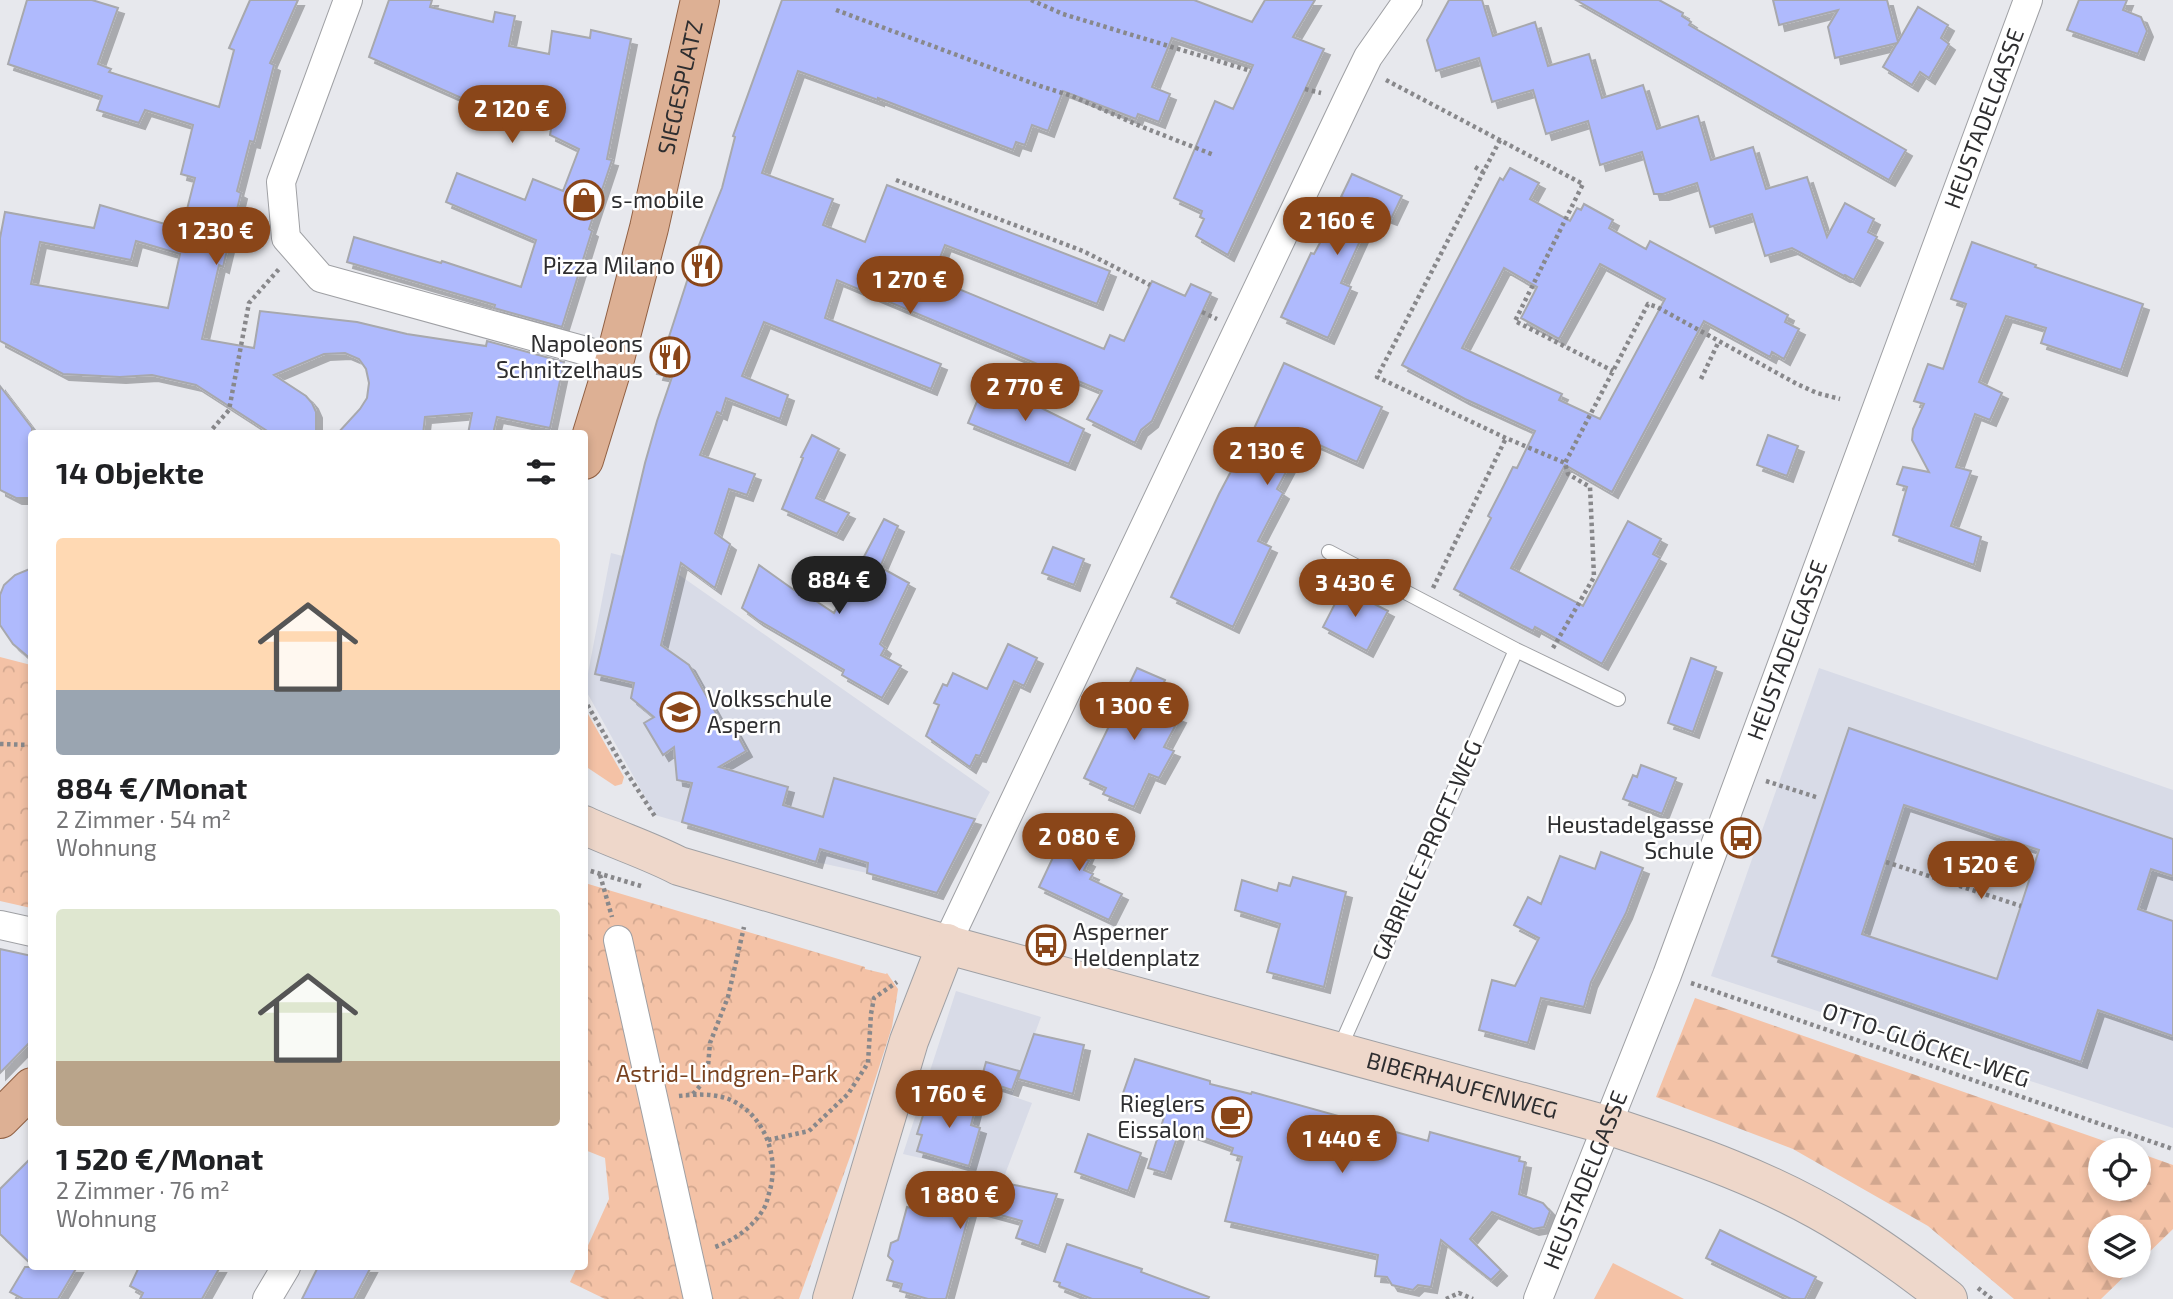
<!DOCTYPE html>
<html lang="de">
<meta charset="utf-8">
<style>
:root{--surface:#fff;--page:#f6f6f6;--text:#202124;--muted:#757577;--accent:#8a4619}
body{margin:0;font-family:"Exo 2",sans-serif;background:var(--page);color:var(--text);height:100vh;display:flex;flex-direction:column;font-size:26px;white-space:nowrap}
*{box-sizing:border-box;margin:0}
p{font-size:23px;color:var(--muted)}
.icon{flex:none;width:38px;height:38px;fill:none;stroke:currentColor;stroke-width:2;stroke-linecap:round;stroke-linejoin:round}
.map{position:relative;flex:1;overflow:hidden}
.sheet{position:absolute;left:28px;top:430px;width:560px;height:840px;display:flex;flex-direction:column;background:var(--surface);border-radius:7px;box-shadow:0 4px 10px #0003}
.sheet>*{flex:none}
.fabs{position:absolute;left:2088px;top:1138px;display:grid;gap:14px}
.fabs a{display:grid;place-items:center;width:63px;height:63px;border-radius:50%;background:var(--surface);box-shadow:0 4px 10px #0003;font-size:35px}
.price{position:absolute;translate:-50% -60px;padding:0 16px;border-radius:24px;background:var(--accent);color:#fff;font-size:23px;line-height:46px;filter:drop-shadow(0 2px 4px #0008)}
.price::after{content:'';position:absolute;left:50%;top:42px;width:21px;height:16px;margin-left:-10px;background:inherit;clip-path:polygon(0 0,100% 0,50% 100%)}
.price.active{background:#222;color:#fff}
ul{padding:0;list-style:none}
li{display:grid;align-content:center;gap:14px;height:371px;padding:0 28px}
li span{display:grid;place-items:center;height:217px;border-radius:7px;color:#555}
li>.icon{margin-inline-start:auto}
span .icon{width:126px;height:126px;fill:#fffc;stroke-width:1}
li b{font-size:30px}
h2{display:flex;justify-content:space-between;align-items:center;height:84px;padding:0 28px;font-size:30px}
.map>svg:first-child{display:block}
</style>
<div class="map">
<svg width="2173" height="1299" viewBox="0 0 2173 1299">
<defs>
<pattern id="forest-firs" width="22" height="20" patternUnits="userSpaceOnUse" patternTransform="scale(1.75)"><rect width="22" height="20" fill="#f4c2a6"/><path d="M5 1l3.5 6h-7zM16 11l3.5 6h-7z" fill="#d2a78f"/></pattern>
<pattern id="park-crowns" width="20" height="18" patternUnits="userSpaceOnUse" patternTransform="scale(1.75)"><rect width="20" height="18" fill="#f4c2a6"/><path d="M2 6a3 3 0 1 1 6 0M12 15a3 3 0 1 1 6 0" fill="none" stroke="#d2a78f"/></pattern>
<filter id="shadow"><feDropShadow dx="6" dy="6" stdDeviation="0" flood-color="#0004"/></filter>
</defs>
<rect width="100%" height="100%" fill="#e7e8ed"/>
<path fill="#d8dbe7" d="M 611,553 L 665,567 L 675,572 L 990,792 L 937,893 L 867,873 L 816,862 L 655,815 L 585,689 Z
M 1819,668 L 2173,790 L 2173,1128 L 1711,976 Z
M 956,991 L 1041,1017 L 1012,1096 L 1032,1103 L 1004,1177 L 903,1154 Z"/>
<path fill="#f4c2a6" d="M 584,707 L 624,777 L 622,784 L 615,786 L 585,766 Z
M 1613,1263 L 1684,1299 L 1594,1299 Z"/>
<path fill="url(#forest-firs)" d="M 1695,998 L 2130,1150 L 2100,1150 L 2100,1188 L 2138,1188 L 2139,1153 L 2173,1165 L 2173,1229 L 2139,1262 L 2138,1227 L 2100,1227 L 2100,1265 L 2136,1265 L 2101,1299 L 2014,1299 L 1928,1226 L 1793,1149 L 1656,1097 Z"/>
<path fill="url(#park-crowns)" d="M 0,657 L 31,665 L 31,908 L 0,901 Z
M 585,883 L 865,967 L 865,969 L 886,974 L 887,973 L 898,989 L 892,1027 L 851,1154 L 799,1299 L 605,1299 L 570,1282 L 577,1267 L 584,1267 L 585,1252 L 609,1199 L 605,1158 L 585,1150 Z"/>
<path fill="#afbafd" stroke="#a7a8ad" stroke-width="2" fill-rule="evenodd" filter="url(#shadow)" d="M 27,0 L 92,0 L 118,8 L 98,64 L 111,69 L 109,72 L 219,107 L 234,50 L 229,48 L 250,0 L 298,0 L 270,63 L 274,65 L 254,142 L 250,141 L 237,191 L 241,193 L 223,267 L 219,265 L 202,339 L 254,348 L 260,311 L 357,322 L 407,334 L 486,346 L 487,341 L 564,362 L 550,428 L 497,417 L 493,434 L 468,434 L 472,413 L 425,417 L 423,434 L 337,434 L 360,409 L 367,398 L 369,383 L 366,369 L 359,359 L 345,353 L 324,354 L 274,375 L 306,396 L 312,403 L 316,412 L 316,434 L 272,434 L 196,385 L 152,375 L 120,377 L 63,374 L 0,341 L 0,238 L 5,212 L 94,228 L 100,205 L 182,229 L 195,178 L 181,174 L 193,125 L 145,110 L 139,123 L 97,110 L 102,96 L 8,64 ZM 136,241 L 180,254 L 168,308 L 31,284 L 40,242 L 131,260 Z
M 389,0 L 432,0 L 430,7 L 493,22 L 495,12 L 515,16 L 509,46 L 549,54 L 552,31 L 590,38 L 591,30 L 631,39 L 607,159 L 612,160 L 589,229 L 592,231 L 562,327 L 494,308 L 495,305 L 347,262 L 354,237 L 441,263 L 442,261 L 521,287 L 536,240 L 446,202 L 457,173 L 525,200 L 533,179 L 563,191 L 579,149 L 550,135 L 554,111 L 477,96 L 475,104 L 369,57 Z
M 782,0 L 1194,0 L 1252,22 L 1265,0 L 1315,0 L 1293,37 L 1324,49 L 1228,255 L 1196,236 L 1204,219 L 1200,217 L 1202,211 L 1174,198 L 1215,101 L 1233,109 L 1253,65 L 1172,38 L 1152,87 L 1170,94 L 1159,122 L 1138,114 L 1136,119 L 1063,91 L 1048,131 L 1032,125 L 1025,145 L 1016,142 L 1013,150 L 878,98 L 878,100 L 798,71 L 762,173 L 833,199 L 823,225 L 865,242 L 887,185 L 1110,271 L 1097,304 L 945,245 L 932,278 L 1104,349 L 1110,335 L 1124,341 L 1152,281 L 1185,296 L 1191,284 L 1211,293 L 1152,421 L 1141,430 L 1135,443 L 1087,419 L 1102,391 L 837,280 L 825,318 L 941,364 L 931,389 L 764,322 L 742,376 L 788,395 L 780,419 L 726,398 L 721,414 L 717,412 L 700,455 L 755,474 L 747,495 L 729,489 L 715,533 L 730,544 L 715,588 L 681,563 L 661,645 L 689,665 L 726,731 L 733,727 L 746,751 L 719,767 L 788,787 L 783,805 L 823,817 L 834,778 L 975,819 L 937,893 L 867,873 L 868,863 L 820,849 L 816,862 L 682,822 L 692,783 L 677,780 L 674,747 L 663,755 L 644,723 L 654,717 L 631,698 L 634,683 L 595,674 L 645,463 L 657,421 L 672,377 L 657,374 L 697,250 L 722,188 L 735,137 L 733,136 Z
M 1449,0 L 1482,0 L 1493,36 L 1535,22 L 1548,66 L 1589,54 L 1602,98 L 1643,85 L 1657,129 L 1698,116 L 1711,160 L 1753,147 L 1766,189 L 1807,177 L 1827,237 L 1845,203 L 1874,219 L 1868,232 L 1877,237 L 1854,280 L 1845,275 L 1844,276 L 1792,248 L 1765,256 L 1752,214 L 1710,227 L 1697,183 L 1663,194 L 1654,194 L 1642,152 L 1600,165 L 1588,121 L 1546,134 L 1533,90 L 1492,102 L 1479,58 L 1436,71 L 1427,40 Z
M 1576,0 L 1659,0 L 1683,13 L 1682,16 L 1691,22 L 1689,25 L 1906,150 L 1889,180 Z
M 1773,0 L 1887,0 L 1898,42 L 1918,7 L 1948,25 L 1941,38 L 1949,44 L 1929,78 L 1920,72 L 1912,85 L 1883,67 L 1897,43 L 1835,58 L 1828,27 L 1838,10 L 1779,25 Z
M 2079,0 L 2127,0 L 2123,10 L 2141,17 L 2147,31 L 2138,54 L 2067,30 Z
M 1510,168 L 1539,183 L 1530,199 L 1570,221 L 1577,208 L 1581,210 L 1584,204 L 1613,220 L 1609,228 L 1646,249 L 1650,241 L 1788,315 L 1785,322 L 1799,329 L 1784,359 L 1772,352 L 1770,357 L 1704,321 L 1612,492 L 1565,465 L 1511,568 L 1583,606 L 1628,521 L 1661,539 L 1653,554 L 1660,558 L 1602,664 L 1535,627 L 1533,631 L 1454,589 L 1491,518 L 1488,516 L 1504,485 L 1513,467 L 1517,468 L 1535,431 L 1465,399 L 1402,365 L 1500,178 L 1503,180 ZM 1600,264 L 1665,299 L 1600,419 L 1559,400 L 1562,394 L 1462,348 L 1504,268 L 1537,287 L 1521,318 L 1559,339 Z
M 1352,174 L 1402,196 L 1391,219 L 1373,212 L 1341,283 L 1351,287 L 1328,338 L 1281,317 L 1311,253 L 1314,254 L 1344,198 L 1341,197 Z
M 1972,242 L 2036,265 L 2035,267 L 2143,304 L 2121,370 L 2041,343 L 2046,328 L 2006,316 L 1979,382 L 2002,393 L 1990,420 L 1975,414 L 1956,467 L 1971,471 L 1951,526 L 1981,537 L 1974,565 L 1893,535 L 1907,487 L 1897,484 L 1903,467 L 1929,472 L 1912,440 L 1913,429 L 1924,404 L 1914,401 L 1928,364 L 1943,369 L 1966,304 L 1951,299 Z
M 1284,363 L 1382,407 L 1357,462 L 1304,438 L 1277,489 L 1283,493 L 1258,541 L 1271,547 L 1233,627 L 1171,597 L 1219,494 L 1246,443 L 1247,444 Z
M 985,382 L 1022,396 L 1021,398 L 1084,429 L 1069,464 L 968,423 Z
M 0,386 L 32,428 L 32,498 L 16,498 L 0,490 Z
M 812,435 L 839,449 L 816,498 L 849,513 L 837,534 L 782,509 L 803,458 L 801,457 Z
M 1768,435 L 1798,446 L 1787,476 L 1757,465 Z
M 884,519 L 898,526 L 880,567 L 909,583 L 880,644 L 885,648 L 881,655 L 901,666 L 882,698 L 842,675 L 844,670 L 758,620 L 742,608 L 759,565 L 794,590 L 795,587 L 834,613 Z
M 1053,547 L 1084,559 L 1074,585 L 1042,573 Z
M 32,568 L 32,660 L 13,644 L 0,625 L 0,595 L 4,585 L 15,575 Z
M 1343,588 L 1388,611 L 1367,651 L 1323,627 Z
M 1008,644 L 1037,658 L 1024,686 L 1014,681 L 980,756 L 976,755 L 970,767 L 926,736 L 939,705 L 934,703 L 943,684 L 947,686 L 953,673 L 987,689 Z
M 1691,658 L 1716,667 L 1693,732 L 1668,723 Z
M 1137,668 L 1165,680 L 1153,707 L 1180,717 L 1164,747 L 1174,751 L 1159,778 L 1149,774 L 1134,807 L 1103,794 L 1106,788 L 1084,778 Z
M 1849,728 L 2173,839 L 2173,876 L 2151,869 L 2138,909 L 2173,921 L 2173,1036 L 2098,1010 L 2081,1062 L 1772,956 ZM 1904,805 L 2039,850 L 1997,979 L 1862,934 Z
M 1641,765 L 1676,778 L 1662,814 L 1623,799 L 1633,775 L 1637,777 Z
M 1072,817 L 1099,829 L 1085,859 L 1089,861 L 1084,870 L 1093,874 L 1090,879 L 1122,894 L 1109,920 L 1039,887 Z
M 1601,852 L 1643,868 L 1626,913 L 1591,982 L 1584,1007 L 1541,998 L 1528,1043 L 1479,1030 L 1492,980 L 1515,986 L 1539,938 L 1514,925 L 1528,897 L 1541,904 L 1560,856 L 1595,869 Z
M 1293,877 L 1346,892 L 1324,987 L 1267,972 L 1280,924 L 1235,910 L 1242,880 L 1277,891 L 1279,883 L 1290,886 Z
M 0,949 L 32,956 L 32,1040 L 0,1073 Z
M 1034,1034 L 1084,1045 L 1073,1094 L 1018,1079 Z
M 1135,1059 L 1210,1081 L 1210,1084 L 1251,1094 L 1252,1092 L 1428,1141 L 1430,1132 L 1520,1157 L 1519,1161 L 1525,1162 L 1519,1194 L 1543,1203 L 1550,1211 L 1544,1227 L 1533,1229 L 1492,1212 L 1470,1239 L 1501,1270 L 1491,1280 L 1441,1240 L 1431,1287 L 1418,1285 L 1413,1290 L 1392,1285 L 1387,1277 L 1375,1276 L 1378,1255 L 1225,1221 L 1242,1157 L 1231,1154 L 1233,1148 L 1180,1129 L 1165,1173 L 1148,1168 L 1165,1114 L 1121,1099 Z
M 986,1062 L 1019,1071 L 1012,1090 L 981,1080 Z
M 936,1093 L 976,1106 L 971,1125 L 980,1128 L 969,1166 L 917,1151 L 922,1135 L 917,1134 L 926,1106 L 931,1108 Z
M 1088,1134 L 1141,1153 L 1128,1191 L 1075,1172 Z
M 32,1157 L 32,1265 L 0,1234 L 0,1189 Z
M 953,1172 L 1057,1194 L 1039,1246 L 1016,1238 L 1022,1221 L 971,1207 L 946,1299 L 928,1299 L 900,1291 L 902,1284 L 887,1280 L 893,1261 L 888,1256 L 891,1243 L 898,1240 L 907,1207 L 942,1216 Z
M 1720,1230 L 1816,1277 L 1805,1299 L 1791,1299 L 1706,1258 Z
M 1067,1244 L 1142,1269 L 1141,1272 L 1209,1297 L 1208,1299 L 1092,1299 L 1059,1286 L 1060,1283 L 1054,1281 Z
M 25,1267 L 77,1267 L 58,1299 L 23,1299 L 10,1292 Z
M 139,1267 L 220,1267 L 202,1299 L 140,1299 L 143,1293 L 130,1286 Z
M 318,1267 L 371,1267 L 354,1299 L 302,1299 Z"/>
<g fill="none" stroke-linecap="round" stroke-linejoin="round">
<g stroke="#9fa0a4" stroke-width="16">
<path id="lane" d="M 1329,552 L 1516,650 L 1618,699
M 1339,1050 L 1516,650"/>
</g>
<g stroke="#9fa0a4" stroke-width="30">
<g id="street">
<path d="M 348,0 L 281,182 L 286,238 L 321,278 L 615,359"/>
<path d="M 0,925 L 32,932"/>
<path d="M 618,940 L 698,1299"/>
<path d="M 947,943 L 1350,94 L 1368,57 L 1408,0"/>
<path d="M 267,1299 L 286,1267"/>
<path id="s1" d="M 1538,1299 L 1667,975 L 2028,0"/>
</g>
</g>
<g stroke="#9fa0a4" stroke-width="40">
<g id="secondary">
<path id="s2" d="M 584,825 C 616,840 648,850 679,866 L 963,949 L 1607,1125 C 1689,1152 1774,1181 1848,1228 C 1882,1249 1916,1274 1948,1299"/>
<path d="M 832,1299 L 909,1041 L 947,943"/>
</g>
</g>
<g stroke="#916043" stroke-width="40">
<g id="primary">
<path id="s3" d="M 584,460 L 615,359 L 649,228 L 700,0"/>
<path d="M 0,1119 L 32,1087"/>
</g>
</g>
<path stroke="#88888b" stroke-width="4.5" stroke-dasharray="3.5 3.5" stroke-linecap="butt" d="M 1031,0 L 1063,14 L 1251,71
M 836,10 L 1040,86 L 1072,96 L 1140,126 L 1214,155
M 1386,80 L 1583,184 L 1515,321 L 1613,371
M 1305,89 L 1321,93
M 1500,140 L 1377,377 L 1506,438 L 1565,463
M 1475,167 L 1483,172
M 896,180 L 1083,251 L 1150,285
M 1202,312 L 1217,319
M 1701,379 L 1719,341
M 208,434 L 229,410 L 249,303 L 279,269
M 1433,588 L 1506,438
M 1553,648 L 1594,577 L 1590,487 L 1568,474 L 1565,463 L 1648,304 L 1657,307 L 1797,384 L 1817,393 L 1840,399
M 584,699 L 625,770 L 656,818
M 0,744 L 32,745
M 1766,781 L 1819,798
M 1886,862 L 2021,906
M 584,869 L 641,886
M 600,875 L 612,917
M 1691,983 L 2173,1149
M 693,1094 L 707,1078 L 710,1043 L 728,997 L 744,927
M 679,1096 C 697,1094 716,1093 733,1101 C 765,1117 779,1156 770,1190 C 768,1196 767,1204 763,1210 C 751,1229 733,1241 712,1248
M 768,1140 L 809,1131 L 848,1094 L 868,1063 L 871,1014 L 874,998 L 897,982
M 1978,1288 L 1992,1299
M 1446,1299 L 1459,1293 L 1473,1299"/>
<use href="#lane" stroke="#fff" stroke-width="14"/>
<use href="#street" stroke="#fff" stroke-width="28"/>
<use href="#secondary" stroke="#eed7ca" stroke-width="38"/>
<use href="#primary" stroke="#ddb094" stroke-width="38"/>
</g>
<defs>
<g id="shop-ring" transform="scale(2.0125)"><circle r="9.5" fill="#fff" stroke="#8a4619" stroke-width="1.5"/><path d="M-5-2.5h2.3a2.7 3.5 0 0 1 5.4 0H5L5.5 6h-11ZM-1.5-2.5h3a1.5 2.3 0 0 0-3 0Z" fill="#8a4619"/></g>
<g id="restaurant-ring" transform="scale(2.0125)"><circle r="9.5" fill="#fff" stroke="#8a4619" stroke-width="1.5"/><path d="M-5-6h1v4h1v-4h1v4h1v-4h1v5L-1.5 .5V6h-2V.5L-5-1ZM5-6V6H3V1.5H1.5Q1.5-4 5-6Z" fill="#8a4619"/></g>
<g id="school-ring" transform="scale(2.0125)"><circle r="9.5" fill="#fff" stroke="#8a4619" stroke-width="1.5"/><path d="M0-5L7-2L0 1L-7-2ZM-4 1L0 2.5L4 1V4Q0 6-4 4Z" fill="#8a4619"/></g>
<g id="bus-ring" transform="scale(2.0125)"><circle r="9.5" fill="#fff" stroke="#8a4619" stroke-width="1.5"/><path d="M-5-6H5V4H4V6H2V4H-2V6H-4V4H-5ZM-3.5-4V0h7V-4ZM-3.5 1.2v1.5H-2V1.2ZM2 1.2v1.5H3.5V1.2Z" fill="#8a4619"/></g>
<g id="cafe-ring" transform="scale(2.0125)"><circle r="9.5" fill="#fff" stroke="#8a4619" stroke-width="1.5"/><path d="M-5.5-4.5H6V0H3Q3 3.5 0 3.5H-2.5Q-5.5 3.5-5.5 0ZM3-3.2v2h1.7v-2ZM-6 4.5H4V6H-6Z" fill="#8a4619"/></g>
</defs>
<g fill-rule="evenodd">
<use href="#shop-ring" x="584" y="200"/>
<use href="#restaurant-ring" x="702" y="266"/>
<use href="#restaurant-ring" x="670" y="357"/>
<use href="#school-ring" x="680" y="712"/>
<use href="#bus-ring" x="1741" y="838"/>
<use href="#bus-ring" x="1046" y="945"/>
<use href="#cafe-ring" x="1232" y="1117"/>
</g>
<g text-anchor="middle" stroke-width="5" stroke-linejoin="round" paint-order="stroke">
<g font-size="23" fill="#2e2e30" stroke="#fff">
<text dy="8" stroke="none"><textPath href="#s3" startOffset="385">SIEGESPLATZ</textPath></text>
<text dy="8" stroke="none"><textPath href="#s1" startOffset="1262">HEUSTADELGASSE</textPath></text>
<text dy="8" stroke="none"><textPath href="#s1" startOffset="695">HEUSTADELGASSE</textPath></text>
<text transform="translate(1427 850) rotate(-66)" y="8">GABRIELE-PROFT-WEG</text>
<text transform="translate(1926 1045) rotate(19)" y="8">OTTO-GLÖCKEL-WEG</text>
<text dy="8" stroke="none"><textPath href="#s2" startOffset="917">BIBERHAUFENWEG</textPath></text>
<text dy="8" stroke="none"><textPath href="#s1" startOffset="128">HEUSTADELGASSE</textPath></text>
</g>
<g font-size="23" fill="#2e2e30" stroke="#fff" text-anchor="end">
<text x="611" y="208" text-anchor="start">s-mobile</text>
<text x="675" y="274">Pizza Milano</text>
<text x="643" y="352">Napoleons<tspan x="643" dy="26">Schnitzelhaus</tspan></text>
<text x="707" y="707" text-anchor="start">Volksschule<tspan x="707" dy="26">Aspern</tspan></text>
<text x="1714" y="833">Heustadelgasse<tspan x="1714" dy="26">Schule</tspan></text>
<text x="1073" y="940" text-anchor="start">Asperner<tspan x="1073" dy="26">Heldenplatz</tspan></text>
<text x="1205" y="1112">Rieglers<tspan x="1205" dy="26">Eissalon</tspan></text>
</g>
<g font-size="23" fill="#79421f" stroke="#fff">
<text x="727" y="1082">Astrid-Lindgren-Park</text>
</g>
</g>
</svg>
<div class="fabs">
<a><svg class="icon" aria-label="locate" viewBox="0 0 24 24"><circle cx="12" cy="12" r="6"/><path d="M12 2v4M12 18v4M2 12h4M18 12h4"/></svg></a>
<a><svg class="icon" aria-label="layers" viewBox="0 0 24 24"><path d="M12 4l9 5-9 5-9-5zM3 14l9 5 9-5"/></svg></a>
</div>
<b class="price" style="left:512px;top:145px">2 120 €</b>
<b class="price" style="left:1337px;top:257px">2 160 €</b>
<b class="price" style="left:216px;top:267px">1 230 €</b>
<b class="price" style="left:910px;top:316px">1 270 €</b>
<b class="price" style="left:1025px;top:423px">2 770 €</b>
<b class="price" style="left:1267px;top:487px">2 130 €</b>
<b class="price active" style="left:839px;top:616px">884 €</b>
<b class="price" style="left:1355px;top:619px">3 430 €</b>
<b class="price" style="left:1134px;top:742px">1 300 €</b>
<b class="price" style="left:1079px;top:873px">2 080 €</b>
<b class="price" style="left:1981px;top:901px">1 520 €</b>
<b class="price" style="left:949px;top:1130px">1 760 €</b>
<b class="price" style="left:1342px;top:1175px">1 440 €</b>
<b class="price" style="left:960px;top:1231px">1 880 €</b>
<section class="sheet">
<h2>14 Objekte<svg class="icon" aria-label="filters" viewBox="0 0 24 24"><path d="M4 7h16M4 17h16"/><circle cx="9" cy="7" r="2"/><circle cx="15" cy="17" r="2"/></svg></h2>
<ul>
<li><span style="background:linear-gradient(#ffd9b3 70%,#9aa5b1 0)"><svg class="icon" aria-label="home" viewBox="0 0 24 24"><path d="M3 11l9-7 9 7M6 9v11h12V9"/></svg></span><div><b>884 €/Monat</b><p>2 Zimmer · 54 m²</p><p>Wohnung</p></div></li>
<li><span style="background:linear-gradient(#dfe7d0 70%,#b9a48a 0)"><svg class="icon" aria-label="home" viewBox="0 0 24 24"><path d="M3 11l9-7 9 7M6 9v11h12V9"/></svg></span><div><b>1 520 €/Monat</b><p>2 Zimmer · 76 m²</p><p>Wohnung</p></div></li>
</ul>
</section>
</div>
